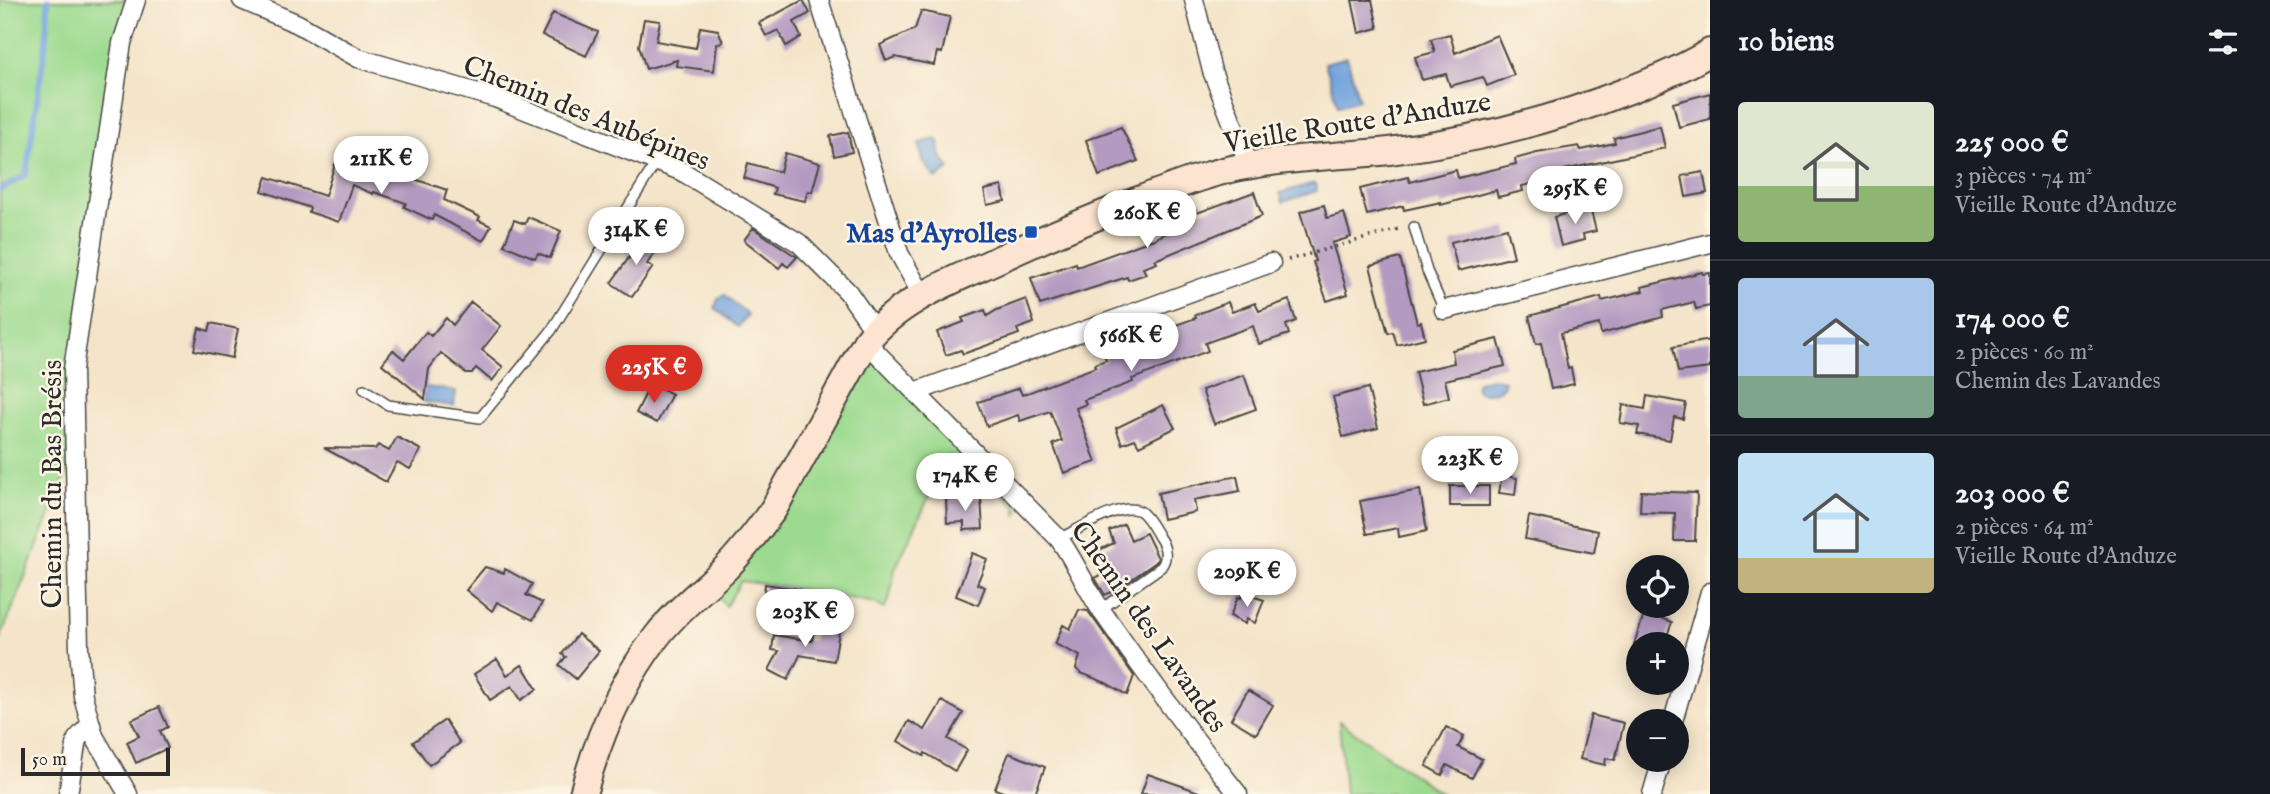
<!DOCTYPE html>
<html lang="fr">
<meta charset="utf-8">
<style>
:root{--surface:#171b24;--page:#20242c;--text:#f1f3f6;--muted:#9ea1a6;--line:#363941;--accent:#d93025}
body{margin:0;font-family:"IM FELL English",serif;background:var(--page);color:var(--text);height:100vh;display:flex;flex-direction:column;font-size:26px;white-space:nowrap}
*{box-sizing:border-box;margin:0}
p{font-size:23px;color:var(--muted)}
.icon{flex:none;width:38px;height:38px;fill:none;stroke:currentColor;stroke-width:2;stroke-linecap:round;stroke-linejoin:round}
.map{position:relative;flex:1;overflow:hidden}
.details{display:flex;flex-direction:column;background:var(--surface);width:560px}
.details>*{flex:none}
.controls{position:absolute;left:1626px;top:555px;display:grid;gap:14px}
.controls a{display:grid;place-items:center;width:63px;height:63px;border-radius:50%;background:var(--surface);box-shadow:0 4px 18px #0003;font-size:35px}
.scale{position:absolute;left:21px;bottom:18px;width:149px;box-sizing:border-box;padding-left:7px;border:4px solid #2b2b2b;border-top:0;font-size:19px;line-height:24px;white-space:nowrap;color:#2b2b2b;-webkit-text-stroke:5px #fcf5e5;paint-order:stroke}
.price{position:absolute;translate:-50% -60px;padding:0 16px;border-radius:24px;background:#fff;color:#222;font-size:23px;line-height:46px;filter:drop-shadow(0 2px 4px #0008)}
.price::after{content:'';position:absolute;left:50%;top:42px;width:21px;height:16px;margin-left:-10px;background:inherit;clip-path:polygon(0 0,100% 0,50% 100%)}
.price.current{background:var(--accent);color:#fff}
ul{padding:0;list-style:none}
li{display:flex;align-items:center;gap:21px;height:175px;padding:0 28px}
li+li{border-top:2px solid var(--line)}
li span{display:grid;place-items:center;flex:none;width:196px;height:140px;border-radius:7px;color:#555}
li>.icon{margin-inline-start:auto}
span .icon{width:84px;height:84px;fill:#fffc;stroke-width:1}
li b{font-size:30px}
h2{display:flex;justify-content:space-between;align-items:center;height:84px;padding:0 28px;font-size:30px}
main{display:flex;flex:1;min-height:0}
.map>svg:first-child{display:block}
</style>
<main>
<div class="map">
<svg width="1710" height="794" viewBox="0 0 1710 794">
<rect width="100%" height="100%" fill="#fcf5e5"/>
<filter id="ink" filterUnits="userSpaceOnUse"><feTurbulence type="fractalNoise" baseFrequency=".0143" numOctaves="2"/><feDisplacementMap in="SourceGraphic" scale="14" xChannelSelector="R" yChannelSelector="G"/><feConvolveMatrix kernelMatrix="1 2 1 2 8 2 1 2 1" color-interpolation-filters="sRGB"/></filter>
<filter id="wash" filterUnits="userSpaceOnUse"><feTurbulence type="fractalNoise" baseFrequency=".00686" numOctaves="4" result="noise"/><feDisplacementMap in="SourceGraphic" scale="28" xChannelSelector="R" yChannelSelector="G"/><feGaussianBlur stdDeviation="1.57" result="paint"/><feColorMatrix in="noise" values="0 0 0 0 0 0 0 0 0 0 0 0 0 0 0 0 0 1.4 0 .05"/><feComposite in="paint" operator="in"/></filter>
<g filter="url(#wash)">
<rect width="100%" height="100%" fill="#f4e4c9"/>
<path fill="#9cda8f" stroke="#64825d" stroke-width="2" d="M 0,0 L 129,0 L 67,472 L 0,639 Z
M 873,358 L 1020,510 L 1016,516 L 1016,507 L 966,461 L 948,457 L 895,569 L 890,597 L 884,609 L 875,603 L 800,589 L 741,581 L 726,606 L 712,590 L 869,359 Z
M 1339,721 L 1441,794 L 1345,794 Z"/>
<path fill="#74a4de" stroke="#506884" stroke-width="2" d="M 1347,57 L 1359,100 L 1338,106 L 1325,63 Z
M 936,139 L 939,141 L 940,155 L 950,168 L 936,179 L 923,161 L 919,143 Z
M 1315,183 L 1317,191 L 1283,202 L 1280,193 Z
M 725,295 L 748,315 L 738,327 L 715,308 L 718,299 Z
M 1497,378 L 1504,381 L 1504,386 C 1499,392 1483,395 1477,391 L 1475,386 L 1478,382 Z
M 426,387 L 456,391 L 454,406 L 424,402 Z"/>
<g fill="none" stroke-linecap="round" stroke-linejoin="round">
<path stroke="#74a4de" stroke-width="6" d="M 0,190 L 26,175 L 46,41 L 48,0"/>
</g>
<g id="blocks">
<path fill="#b39ac1" d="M 803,0 L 810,13 L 794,22 L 801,37 L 786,46 L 778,30 L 766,36 L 759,23 Z
M 1352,0 L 1372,0 L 1378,28 L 1359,33 Z
M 921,11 L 950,17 L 942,53 L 937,52 L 934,65 L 895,57 L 886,61 L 880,45 L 915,29 Z
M 553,13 L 598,32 L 586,56 L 542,35 Z
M 644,19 L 660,21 L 656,41 L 696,48 L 700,27 L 718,30 L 723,42 L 717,44 L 714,71 L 676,66 L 677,60 L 646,69 L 639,46 Z
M 1450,34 L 1455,53 L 1497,35 L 1514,75 L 1487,86 L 1483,77 L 1450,86 L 1446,74 L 1422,80 L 1415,57 L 1435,52 L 1431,39 Z
M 1710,93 L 1710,119 L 1679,127 L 1673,103 Z
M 1660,126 L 1665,148 L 1564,170 L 1566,176 L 1522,186 L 1523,191 L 1498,197 L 1496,190 L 1441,205 L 1441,202 L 1404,210 L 1403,206 L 1367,215 L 1360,189 L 1408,177 L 1410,182 L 1456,170 L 1458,178 L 1516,164 L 1515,159 L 1537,153 L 1579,146 L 1581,150 L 1615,143 L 1614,138 Z
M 1121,127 L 1138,161 L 1099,176 L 1086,140 Z
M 848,132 L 852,152 L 834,156 L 830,136 Z
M 785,153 L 820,163 L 812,192 L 808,191 L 805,201 L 773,194 L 775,188 L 744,178 L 748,163 L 780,172 Z
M 373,160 L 416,175 L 414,179 L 447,190 L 444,200 L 480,217 L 478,220 L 491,226 L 483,241 L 434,215 L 432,220 L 404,207 L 406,203 L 374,192 L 373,194 L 352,185 L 339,222 L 309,212 L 310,208 L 262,191 L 267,177 L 325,196 L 335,164 L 367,176 Z
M 1703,172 L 1707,193 L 1686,197 L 1682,176 Z
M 1002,186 L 1005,201 L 987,205 L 984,190 Z
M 1254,192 L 1262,216 L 1155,260 L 1157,263 L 1143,268 L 1146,274 L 1128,280 L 1127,277 L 1040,305 L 1031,278 L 1076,263 L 1077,267 L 1154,239 L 1166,233 L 1162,223 L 1196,210 L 1197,213 Z
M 1324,205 L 1327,218 L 1344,213 L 1351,237 L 1332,243 L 1348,294 L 1327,301 L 1313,262 L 1315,261 L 1300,212 Z
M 1590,207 L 1596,231 L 1583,234 L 1584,240 L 1561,246 L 1554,217 Z
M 528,217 L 561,231 L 550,258 L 538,253 L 535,258 L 504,245 L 514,220 L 525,224 Z
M 753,228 L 797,257 L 788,267 L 783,263 L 779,268 L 744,240 Z
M 1507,228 L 1514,257 L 1458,271 L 1451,242 Z
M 645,235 L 660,245 L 647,264 L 653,267 L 632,297 L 611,283 Z
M 1400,258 L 1417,323 L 1421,322 L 1425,338 L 1397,345 L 1393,332 L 1388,333 L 1370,266 Z
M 1702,272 L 1703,274 L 1710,273 L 1710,306 L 1696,309 L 1694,302 L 1662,310 L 1663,317 L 1601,334 L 1599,324 L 1561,333 L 1568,369 L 1571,368 L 1574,384 L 1551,389 L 1541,343 L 1536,344 L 1529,316 L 1601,297 L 1602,301 L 1643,291 L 1642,287 Z
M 1026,299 L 1034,323 L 1017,329 L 1019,334 L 963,354 L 961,350 L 946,355 L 937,332 L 964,322 L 962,318 L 985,310 L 987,316 L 997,310 Z
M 1289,300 L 1296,321 L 1286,325 L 1289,334 L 1259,344 L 1253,326 L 1205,343 L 1208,351 L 1132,379 L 1133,382 L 1084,400 L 1086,404 L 1076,408 L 1096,462 L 1064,473 L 1053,444 L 1062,441 L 1050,411 L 1020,421 L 1018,415 L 987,426 L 978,402 L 1019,388 L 1022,395 L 1096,367 L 1095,364 L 1106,360 L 1105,357 L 1141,343 L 1139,338 L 1196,318 L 1195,315 L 1228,302 L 1232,312 L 1255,303 L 1259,311 Z
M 471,302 L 501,326 L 482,350 L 503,367 L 492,381 L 476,368 L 472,373 L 466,373 L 441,353 L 429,369 L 425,399 L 382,364 L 393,350 L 404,359 L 426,332 L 431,336 L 446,318 L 453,325 Z
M 211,323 L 238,329 L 232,358 L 194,350 L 199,328 L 209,331 Z
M 1498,339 L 1505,366 L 1445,380 L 1449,397 L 1423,404 L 1415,372 L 1454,363 L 1452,350 Z
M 1710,340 L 1710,368 L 1678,372 L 1673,347 Z
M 1244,375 L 1256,409 L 1214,424 L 1202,390 Z
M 658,387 L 672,394 L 657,423 L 636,413 L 647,391 L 654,395 Z
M 1368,388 L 1378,428 L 1343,437 L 1333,397 Z
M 1647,396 L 1686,403 L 1683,419 L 1674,417 L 1670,440 L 1637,434 L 1639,426 L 1620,423 L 1623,405 L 1645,409 Z
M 1163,405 L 1175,428 L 1139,446 L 1135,439 L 1122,444 L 1116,428 Z
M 397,437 L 421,450 L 410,469 L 397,462 L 386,482 L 324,448 L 375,449 L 378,445 L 389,451 Z
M 1502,475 L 1517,478 L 1515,495 L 1499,493 Z
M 1237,476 L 1240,491 L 1194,500 L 1196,512 L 1163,519 L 1158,493 Z
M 1450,486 L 1489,486 L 1489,506 L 1450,506 Z
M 1420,490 L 1427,531 L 1399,537 L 1398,528 L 1367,534 L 1360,501 Z
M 1641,491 L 1697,493 L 1695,541 L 1674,541 L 1675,513 L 1640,512 Z
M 981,498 L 983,529 L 964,530 L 964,522 L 947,523 L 946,499 Z
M 1529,516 L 1598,531 L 1594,553 L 1525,539 Z
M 1124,524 L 1131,540 L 1146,533 L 1158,558 L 1156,562 L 1116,590 L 1105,595 L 1095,578 L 1103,574 L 1104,561 L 1099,550 L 1114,543 L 1109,531 Z
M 972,553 L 987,559 L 977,584 L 985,587 L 978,605 L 956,596 Z
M 485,567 L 504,573 L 505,569 L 532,584 L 526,595 L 542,603 L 533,620 L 497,602 L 492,611 L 466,590 Z
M 765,584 L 800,589 L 798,604 L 763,600 Z
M 1242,593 L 1264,600 L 1255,623 L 1246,619 L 1245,624 L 1230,616 L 1238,597 L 1241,598 Z
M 1079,610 L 1088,611 L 1134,676 L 1127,695 L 1106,683 L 1081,673 L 1076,669 L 1080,656 L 1055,644 L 1063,625 L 1070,629 Z
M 1645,612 L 1672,622 L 1664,644 L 1634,644 Z
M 816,622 L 840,626 L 834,661 L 800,655 L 788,680 L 769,670 L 779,651 L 772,650 L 774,635 L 812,641 Z
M 578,634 L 599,651 L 576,679 L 559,665 L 566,657 L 562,654 Z
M 497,659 L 507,675 L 522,665 L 537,689 L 521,700 L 512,686 L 490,700 L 474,674 Z
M 1248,690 L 1273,705 L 1256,734 L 1231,719 Z
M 942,701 L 963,713 L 948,739 L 967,750 L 955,771 L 925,753 L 924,756 L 898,741 L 909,721 L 925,730 Z
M 159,707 L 168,727 L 160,731 L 168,748 L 136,763 L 127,742 L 139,736 L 131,720 Z
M 1591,715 L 1624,723 L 1615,760 L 1606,758 L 1605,765 L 1580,759 Z
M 445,720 L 460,743 L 429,765 L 413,742 Z
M 1446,727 L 1464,736 L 1458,747 L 1482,759 L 1472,778 L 1447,765 L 1442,775 L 1426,766 Z
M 1009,753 L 1045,767 L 1035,794 L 1008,794 L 995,789 Z
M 1148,774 L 1199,792 L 1199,794 L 1141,794 Z"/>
</g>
</g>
<g filter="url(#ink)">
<use href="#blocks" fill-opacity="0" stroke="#494743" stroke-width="2"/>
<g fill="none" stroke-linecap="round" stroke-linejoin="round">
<g stroke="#494743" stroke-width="12">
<path id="lane" d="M 1414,227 L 1427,271 L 1444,310
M 364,389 L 388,405 L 480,418 L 551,331 L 657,161
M 1059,539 C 1078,530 1121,501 1140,511 C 1148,516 1154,529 1159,537 C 1166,547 1168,558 1161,567 L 1100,610"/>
</g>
<g stroke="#494743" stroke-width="21">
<path id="street" d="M 242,0 L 298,24 L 358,58 L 495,98 L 683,172 L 799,243 L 848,292 L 875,331
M 819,0 L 899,253 L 923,297
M 1194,0 L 1212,71 L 1249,165
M 1444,310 L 1710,243
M 866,342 L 1059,539 C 1076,562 1086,589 1103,613 C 1146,675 1191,735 1238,794
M 915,392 L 1271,263
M 1673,721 L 1710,592
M 68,794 L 77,739 L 91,724
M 128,794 L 94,736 L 83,696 L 79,649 L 73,369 L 122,43 L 136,0
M 1652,794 L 1662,760"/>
</g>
<g stroke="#494743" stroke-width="30">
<path id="secondary" d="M 583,794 C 598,737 621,683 657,636 C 677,610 703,590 726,568 C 743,551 758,530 773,510 L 866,342 C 897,301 954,280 999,259 C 1044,238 1090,219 1136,201 C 1173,187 1212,171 1252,165 C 1297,157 1343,156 1389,151 C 1470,141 1548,122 1624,92 C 1653,81 1683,69 1710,52"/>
</g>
<path stroke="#494743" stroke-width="3.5" stroke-dasharray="2 5" stroke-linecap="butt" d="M 1288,260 L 1402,228"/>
<use href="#lane" stroke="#fff" stroke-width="9"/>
<use href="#street" stroke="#fff" stroke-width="18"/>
<use href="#secondary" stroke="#fde4d0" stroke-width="26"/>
</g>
</g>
<rect fill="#1a4fb4" stroke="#fcf5e5" stroke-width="2.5" x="1024" y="225" width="14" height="14" rx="3.5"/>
<g text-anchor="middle" stroke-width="5" stroke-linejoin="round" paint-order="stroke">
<g font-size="28" fill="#2b2b2b" stroke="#fcf5e5">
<text transform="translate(587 112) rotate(22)" y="10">Chemin des Aubépines</text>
<text transform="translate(1357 121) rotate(-9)" y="10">Vieille Route d'Anduze</text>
<text transform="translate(51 484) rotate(-90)" y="10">Chemin du Bas Brésis</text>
<text transform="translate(1150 626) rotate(55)" y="10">Chemin des Lavandes</text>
</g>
<g font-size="28" font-weight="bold" fill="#164399" stroke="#fcf5e5" text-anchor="end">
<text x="1017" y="242">Mas d'Ayrolles</text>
</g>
</g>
</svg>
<div class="controls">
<a><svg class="icon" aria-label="locate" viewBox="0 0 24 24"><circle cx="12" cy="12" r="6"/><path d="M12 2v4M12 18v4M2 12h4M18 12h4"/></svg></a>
<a>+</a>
<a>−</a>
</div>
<div class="scale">50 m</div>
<b class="price" style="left:381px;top:196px">211K €</b>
<b class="price" style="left:1575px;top:226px">295K €</b>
<b class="price" style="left:1147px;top:250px">260K €</b>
<b class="price" style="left:636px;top:267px">314K €</b>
<b class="price" style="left:1131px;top:373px">566K €</b>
<b class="price current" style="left:654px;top:405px">225K €</b>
<b class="price" style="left:1470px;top:496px">223K €</b>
<b class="price" style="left:965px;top:513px">174K €</b>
<b class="price" style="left:1247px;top:609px">209K €</b>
<b class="price" style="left:805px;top:649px">203K €</b>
</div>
<section class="details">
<h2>10 biens<svg class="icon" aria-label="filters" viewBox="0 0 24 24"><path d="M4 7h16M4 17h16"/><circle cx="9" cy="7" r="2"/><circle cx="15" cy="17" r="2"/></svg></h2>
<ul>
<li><span style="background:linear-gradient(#dfe7d0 60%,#8fb573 0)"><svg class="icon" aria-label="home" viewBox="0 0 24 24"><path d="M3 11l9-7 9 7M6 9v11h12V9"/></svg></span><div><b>225 000 €</b><p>3 pièces · 74 m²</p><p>Vieille Route d'Anduze</p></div></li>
<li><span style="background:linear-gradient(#a9c7e8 70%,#7fa58c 0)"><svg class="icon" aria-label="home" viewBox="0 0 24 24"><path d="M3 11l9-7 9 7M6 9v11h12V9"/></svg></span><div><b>174 000 €</b><p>2 pièces · 60 m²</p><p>Chemin des Lavandes</p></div></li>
<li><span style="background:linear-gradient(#bfe0f5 75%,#c2b280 0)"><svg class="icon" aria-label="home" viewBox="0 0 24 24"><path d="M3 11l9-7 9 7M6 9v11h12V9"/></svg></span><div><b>203 000 €</b><p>2 pièces · 64 m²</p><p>Vieille Route d'Anduze</p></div></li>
</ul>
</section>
</main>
